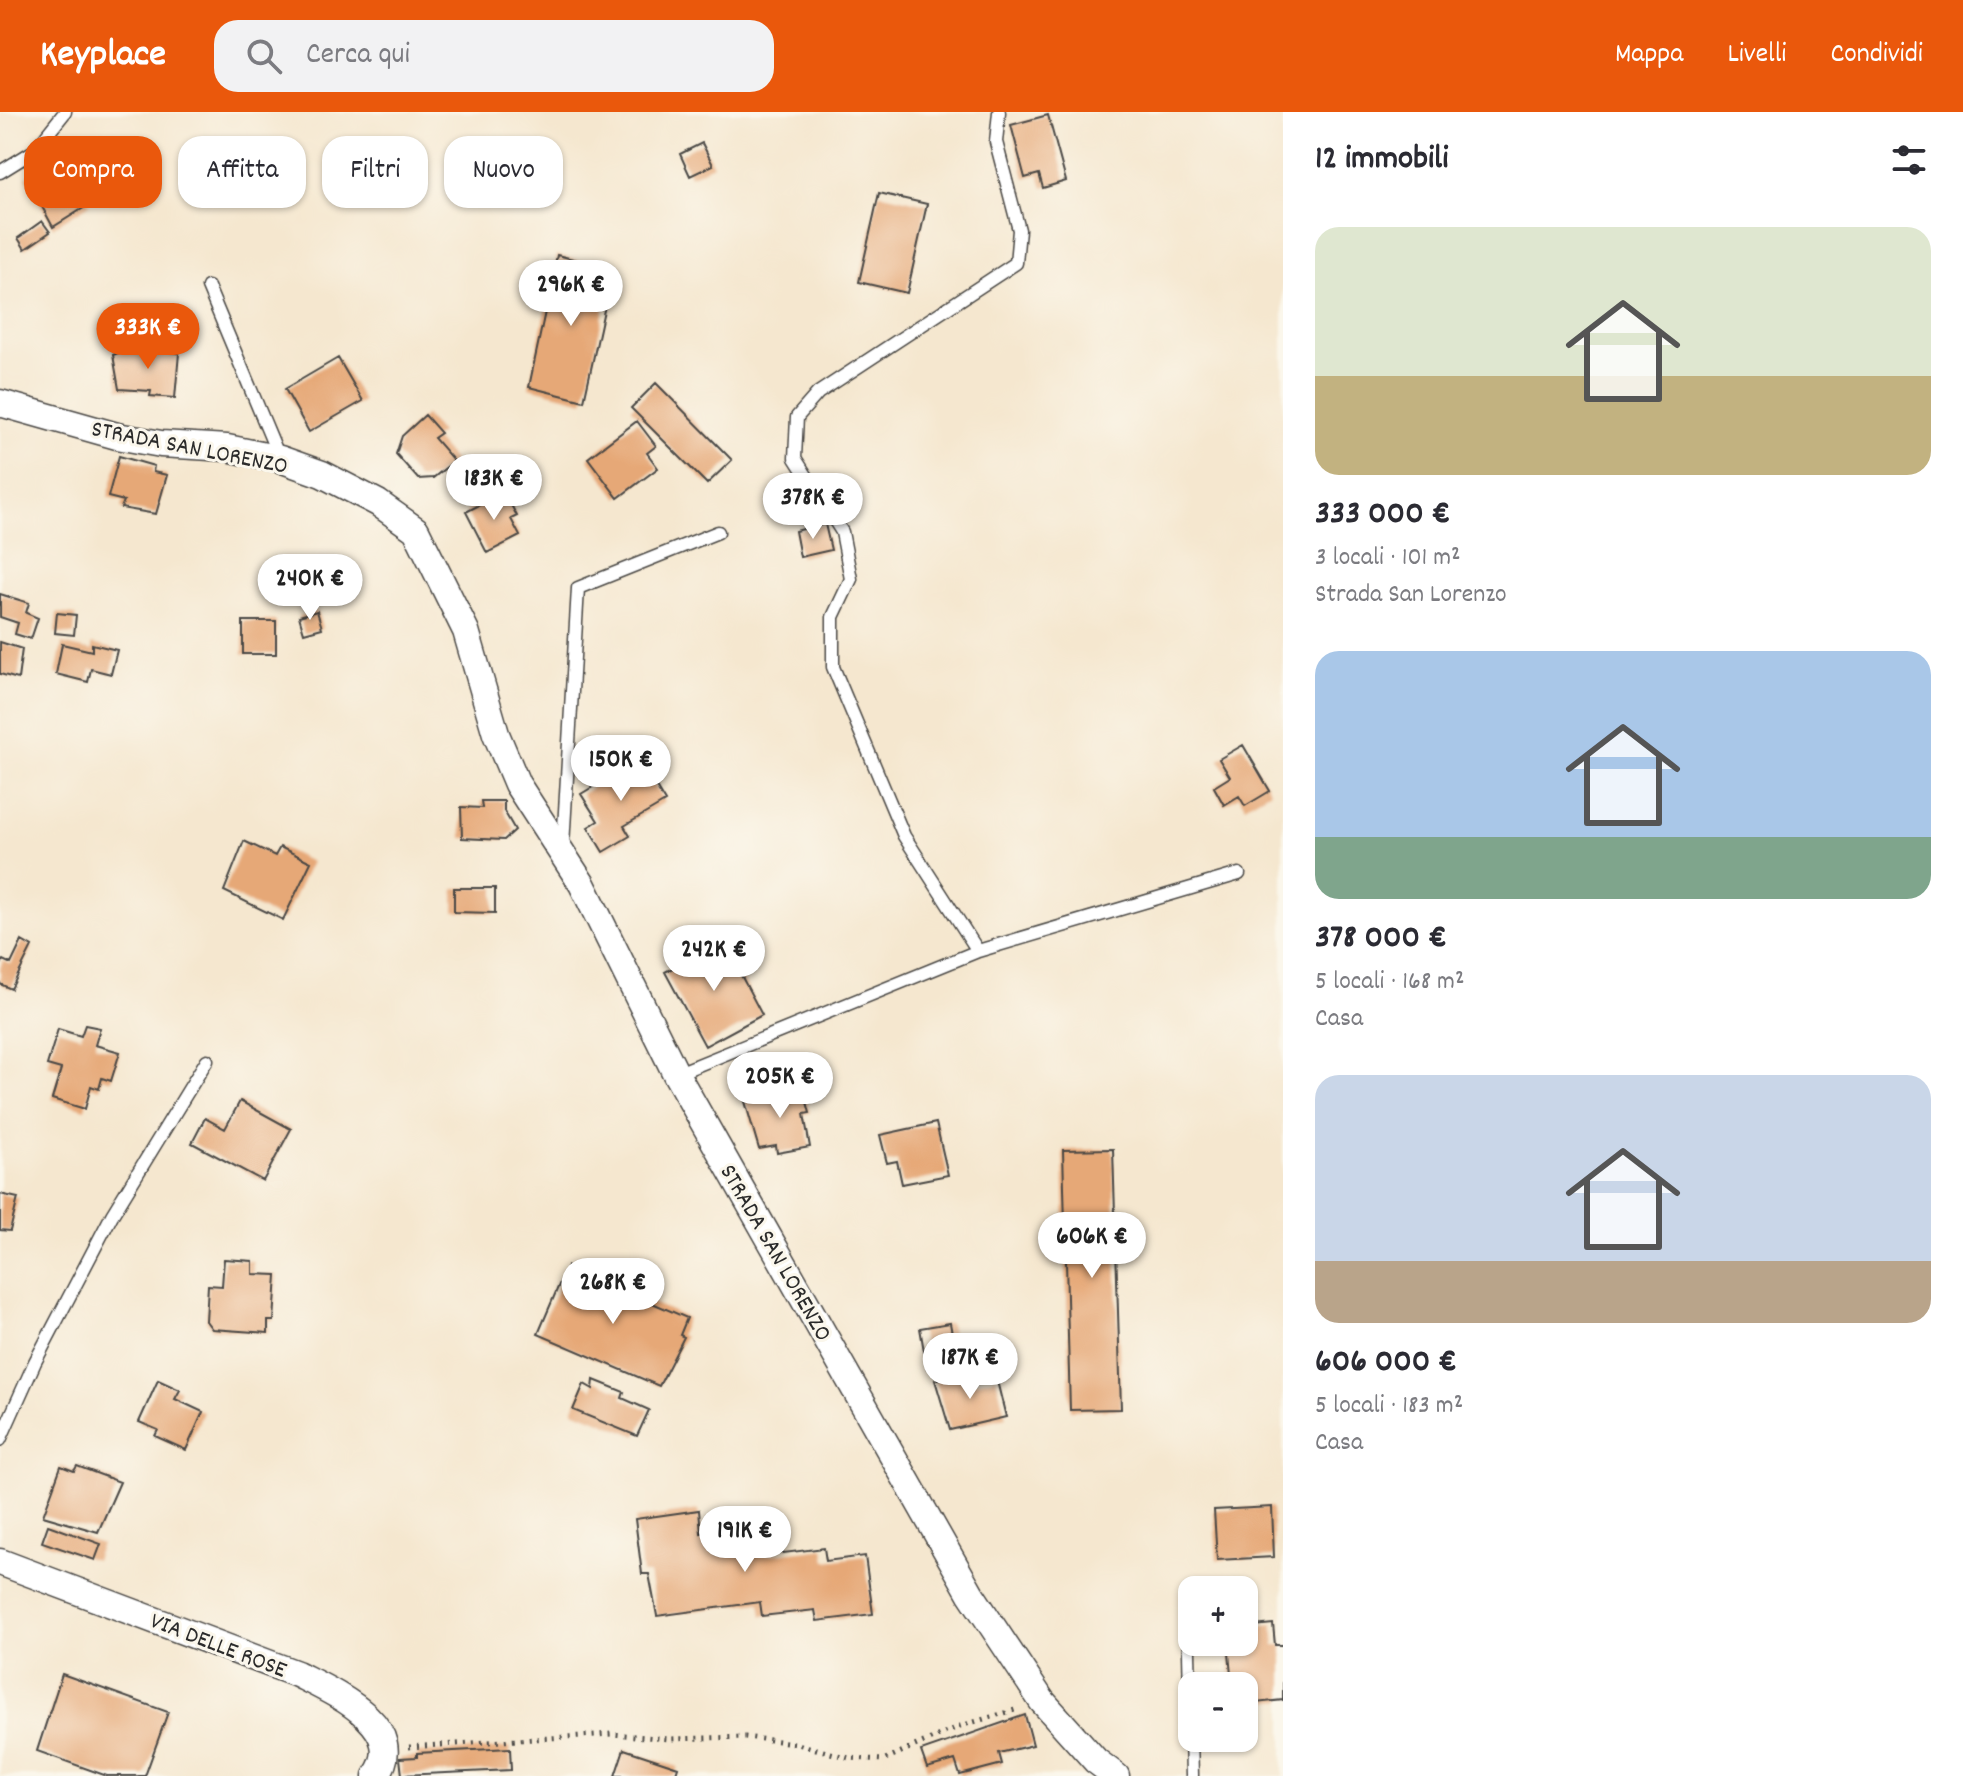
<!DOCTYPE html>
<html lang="it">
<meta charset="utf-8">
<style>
:root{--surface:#fff;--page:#f2f2f3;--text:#2b2b33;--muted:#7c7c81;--accent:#ea580c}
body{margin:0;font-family:Dekko,sans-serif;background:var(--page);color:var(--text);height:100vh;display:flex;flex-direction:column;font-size:30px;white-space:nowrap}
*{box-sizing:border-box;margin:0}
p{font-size:26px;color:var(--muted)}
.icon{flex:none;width:44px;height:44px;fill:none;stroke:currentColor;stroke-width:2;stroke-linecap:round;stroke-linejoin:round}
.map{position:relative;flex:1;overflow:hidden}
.sheet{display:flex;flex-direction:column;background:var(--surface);width:680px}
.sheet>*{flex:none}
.banner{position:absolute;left:24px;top:24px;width:760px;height:72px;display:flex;gap:16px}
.fabs{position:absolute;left:1178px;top:1464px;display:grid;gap:16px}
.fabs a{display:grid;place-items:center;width:80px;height:80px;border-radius:16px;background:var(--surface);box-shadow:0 2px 6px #0004;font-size:40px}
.price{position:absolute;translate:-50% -68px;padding:0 18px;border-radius:28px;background:#fff;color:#222;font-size:26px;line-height:52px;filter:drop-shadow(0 2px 4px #0008)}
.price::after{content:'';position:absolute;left:50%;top:48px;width:24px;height:18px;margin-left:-12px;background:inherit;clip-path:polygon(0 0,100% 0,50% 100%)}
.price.active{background:var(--accent);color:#fff}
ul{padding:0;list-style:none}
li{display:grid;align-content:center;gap:16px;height:424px;padding:0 32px}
li span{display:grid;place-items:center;height:248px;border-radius:24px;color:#555}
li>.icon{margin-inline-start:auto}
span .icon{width:144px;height:144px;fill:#fffc;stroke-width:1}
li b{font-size:34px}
h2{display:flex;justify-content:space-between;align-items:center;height:96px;padding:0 32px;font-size:34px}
.chip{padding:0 28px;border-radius:24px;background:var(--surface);box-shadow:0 2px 6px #0004;font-size:28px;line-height:72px}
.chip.active{background:var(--accent);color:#fff}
header{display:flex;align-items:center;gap:48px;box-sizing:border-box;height:112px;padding:0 40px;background:var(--accent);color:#fff}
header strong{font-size:38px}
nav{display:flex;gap:44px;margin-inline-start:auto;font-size:28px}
.search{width:560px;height:72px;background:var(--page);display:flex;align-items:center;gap:20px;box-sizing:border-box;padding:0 28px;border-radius:24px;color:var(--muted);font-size:30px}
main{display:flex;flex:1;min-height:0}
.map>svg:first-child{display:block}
</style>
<header>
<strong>Keyplace</strong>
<div class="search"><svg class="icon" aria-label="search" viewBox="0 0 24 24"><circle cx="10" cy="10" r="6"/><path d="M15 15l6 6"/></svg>Cerca qui</div>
<nav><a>Mappa</a><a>Livelli</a><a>Condividi</a></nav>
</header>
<main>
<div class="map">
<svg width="1283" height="1664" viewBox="0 0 1283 1664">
<rect width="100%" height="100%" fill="#fbf7ec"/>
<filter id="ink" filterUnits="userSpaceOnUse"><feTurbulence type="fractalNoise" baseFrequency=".0125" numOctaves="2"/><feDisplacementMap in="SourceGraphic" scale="16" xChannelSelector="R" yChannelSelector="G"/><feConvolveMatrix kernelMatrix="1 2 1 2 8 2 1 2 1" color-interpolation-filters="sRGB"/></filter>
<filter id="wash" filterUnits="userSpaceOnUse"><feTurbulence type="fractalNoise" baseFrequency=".006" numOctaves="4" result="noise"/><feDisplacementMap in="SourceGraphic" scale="32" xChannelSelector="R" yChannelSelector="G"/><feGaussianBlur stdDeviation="1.8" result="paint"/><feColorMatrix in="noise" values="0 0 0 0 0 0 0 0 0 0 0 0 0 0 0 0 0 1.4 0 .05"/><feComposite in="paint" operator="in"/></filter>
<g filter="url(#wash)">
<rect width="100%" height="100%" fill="#f5e7cf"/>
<g id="blocks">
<path fill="#e6a877" d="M 1048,3 L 1066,69 L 1043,76 L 1039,62 L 1025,66 L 1011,13 Z
M 702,31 L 713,53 L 690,64 L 680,42 Z
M 62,44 L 90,92 L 53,115 L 26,65 Z
M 879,81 L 927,92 L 907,181 L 859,170 Z
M 42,109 L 50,120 L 25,137 L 18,126 Z
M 557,143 L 613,157 L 584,289 L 529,275 Z
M 132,236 L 179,241 L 175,286 L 150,284 L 151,279 L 119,277 L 113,243 Z
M 338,246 L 363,289 L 309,320 L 285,277 Z
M 656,271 L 732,348 L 707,372 L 631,296 Z
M 425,303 L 441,321 L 434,326 L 454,349 L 433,366 L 418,367 L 396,342 L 402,324 Z
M 637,309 L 656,334 L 647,341 L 658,356 L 618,386 L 588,346 Z
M 119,344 L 154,354 L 153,360 L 167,363 L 156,402 L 121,396 L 124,389 L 108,385 Z
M 504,380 L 517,404 L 511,407 L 520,424 L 487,441 L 466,400 Z
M 825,412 L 831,438 L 800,445 L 795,419 Z
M 0,482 L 29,491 L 26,501 L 38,506 L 31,527 L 15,522 L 18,511 L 0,505 Z
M 317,499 L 322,516 L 304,521 L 299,504 Z
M 57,501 L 76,503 L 74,523 L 55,521 Z
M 243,509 L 276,509 L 276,542 L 243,542 Z
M 0,530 L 22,537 L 18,567 L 0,562 Z
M 62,532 L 92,539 L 92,532 L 117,538 L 111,562 L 91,557 L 88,570 L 56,562 Z
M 1243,633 L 1270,679 L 1245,694 L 1239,684 L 1224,693 L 1214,675 L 1230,665 L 1219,647 Z
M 639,647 L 665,690 L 624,714 L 630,724 L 603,740 L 588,715 L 598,709 L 581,682 Z
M 481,689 L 504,689 L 504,699 L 515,718 L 504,728 L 462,726 L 461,695 L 482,696 Z
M 244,729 L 275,744 L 280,735 L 311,750 L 283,808 L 224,779 Z
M 454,776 L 495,776 L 495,801 L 454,800 Z
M 22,829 L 32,835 L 11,877 L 0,872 L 0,855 L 3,848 L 11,852 Z
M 723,829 L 762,903 L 705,934 L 665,860 Z
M 85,913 L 100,916 L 95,933 L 120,940 L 111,969 L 102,966 L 99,977 L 91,974 L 85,997 L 52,987 L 61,957 L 47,953 L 58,917 L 81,924 Z
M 803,975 L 810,1001 L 804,1002 L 810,1035 L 777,1041 L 776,1034 L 759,1037 L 744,986 Z
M 240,989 L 291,1017 L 263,1069 L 192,1031 L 205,1006 L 225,1017 Z
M 936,1011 L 948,1063 L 902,1072 L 897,1049 L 887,1051 L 880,1023 Z
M 1113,1037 L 1121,1297 L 1070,1298 L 1063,1038 Z
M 0,1082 L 18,1086 L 10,1119 L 0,1118 Z
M 224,1147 L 253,1149 L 253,1162 L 277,1163 L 274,1209 L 268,1209 L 268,1221 L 212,1217 L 206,1209 L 208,1173 L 222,1174 Z
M 567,1154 L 687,1206 L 680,1223 L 684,1225 L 659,1274 L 538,1222 Z
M 950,1211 L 957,1250 L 927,1256 L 920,1216 Z
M 966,1260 L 969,1272 L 996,1265 L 1006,1305 L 950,1318 L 935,1268 Z
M 158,1268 L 180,1278 L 175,1287 L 203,1300 L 186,1338 L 155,1324 L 158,1318 L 139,1310 Z
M 594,1268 L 624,1280 L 622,1286 L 649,1298 L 637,1324 L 573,1298 L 584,1272 L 593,1277 Z
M 61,1354 L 74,1359 L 77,1354 L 120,1370 L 98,1420 L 43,1404 Z
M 1272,1395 L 1274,1445 L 1217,1448 L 1214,1398 Z
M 699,1398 L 701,1421 L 713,1419 L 716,1442 L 758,1436 L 759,1444 L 824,1436 L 826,1449 L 865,1444 L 873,1502 L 817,1509 L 815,1498 L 762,1504 L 760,1490 L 657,1504 L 649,1462 L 642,1462 L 635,1407 Z
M 48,1413 L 101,1432 L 95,1448 L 42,1430 Z
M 1273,1512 L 1275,1533 L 1283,1533 L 1283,1588 L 1246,1592 L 1245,1573 L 1232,1574 L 1228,1530 L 1244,1530 L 1244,1515 Z
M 62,1562 L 168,1600 L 145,1664 L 107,1664 L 37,1639 Z
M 1025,1603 L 1033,1633 L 999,1641 L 1002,1652 L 960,1663 L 955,1648 L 927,1656 L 921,1639 Z
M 510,1636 L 511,1658 L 402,1663 L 400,1646 L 417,1645 L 417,1641 Z
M 624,1637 L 678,1655 L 675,1664 L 615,1664 Z"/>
</g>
</g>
<g filter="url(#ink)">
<use href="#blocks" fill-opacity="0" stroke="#494744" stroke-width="2"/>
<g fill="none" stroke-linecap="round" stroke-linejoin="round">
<g stroke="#494744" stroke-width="15">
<path id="service" d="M 0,60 L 34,39 L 65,0
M 208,175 L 279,345
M 563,734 L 578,476 L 718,420
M 978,839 L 904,724 L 833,555 L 833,505 L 851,467 L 842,420 L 795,346 L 797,305 L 818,281 L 1016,151 L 1019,118 L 996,30 L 999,0
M 676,962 L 978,839 L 1239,762
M 0,1328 L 35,1250 L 112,1103 L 207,948
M 1188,1499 L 1192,1664"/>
</g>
<g stroke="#494744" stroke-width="29">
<path id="minor" d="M 0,291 L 117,324 L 161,332 L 227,336 L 280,347 L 322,362 L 378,391 L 416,418 L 466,519 L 496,622 L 517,672 L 582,772 L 676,962 L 971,1482 L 1042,1589 L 1096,1649 L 1116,1664
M 0,1450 L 297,1562 C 332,1580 411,1614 376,1664"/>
</g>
<path stroke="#494744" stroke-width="5" stroke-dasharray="2 6" stroke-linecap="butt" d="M 409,1635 L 612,1622 L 669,1627 L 745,1625 L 794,1631 L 849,1646 L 883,1648 L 960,1614 L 1018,1597"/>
<use href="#service" stroke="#fff" stroke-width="12"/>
<use href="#minor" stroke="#fff" stroke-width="26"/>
</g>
</g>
<g text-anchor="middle" stroke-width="6" stroke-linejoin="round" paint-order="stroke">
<g font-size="24" fill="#2b2b2b" stroke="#fbf7ec">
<text transform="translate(190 334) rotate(11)" y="8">STRADA SAN LORENZO</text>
<text transform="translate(777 1140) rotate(60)" y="8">STRADA SAN LORENZO</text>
<text transform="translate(219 1532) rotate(21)" y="8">VIA DELLE ROSE</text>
</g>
</g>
</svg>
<div class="fabs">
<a>+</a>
<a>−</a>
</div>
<b class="price" style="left:571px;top:216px">296K €</b>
<b class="price active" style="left:148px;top:259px">333K €</b>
<b class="price" style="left:494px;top:410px">183K €</b>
<b class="price" style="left:813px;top:429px">378K €</b>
<b class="price" style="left:310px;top:510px">240K €</b>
<b class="price" style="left:621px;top:691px">150K €</b>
<b class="price" style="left:714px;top:881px">242K €</b>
<b class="price" style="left:780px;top:1008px">205K €</b>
<b class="price" style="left:1092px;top:1168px">606K €</b>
<b class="price" style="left:613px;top:1214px">268K €</b>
<b class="price" style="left:970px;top:1289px">187K €</b>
<b class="price" style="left:745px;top:1462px">191K €</b>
<div class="banner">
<a class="chip active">Compra</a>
<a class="chip">Affitta</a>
<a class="chip">Filtri</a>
<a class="chip">Nuovo</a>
</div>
</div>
<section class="sheet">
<h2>12 immobili<svg class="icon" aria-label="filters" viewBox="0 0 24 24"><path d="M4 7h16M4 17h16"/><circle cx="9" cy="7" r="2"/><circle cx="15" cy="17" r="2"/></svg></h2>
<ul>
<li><span style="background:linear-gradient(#dfe7d0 60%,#c2b280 0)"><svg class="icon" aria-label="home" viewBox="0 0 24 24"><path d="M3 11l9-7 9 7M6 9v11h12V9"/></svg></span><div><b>333 000 €</b><p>3 locali · 101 m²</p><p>Strada San Lorenzo</p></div></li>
<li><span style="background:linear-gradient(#a9c7e8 75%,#7fa58c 0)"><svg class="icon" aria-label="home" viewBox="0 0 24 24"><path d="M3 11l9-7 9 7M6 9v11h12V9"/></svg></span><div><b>378 000 €</b><p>5 locali · 168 m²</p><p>Casa</p></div></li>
<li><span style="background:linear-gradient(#c9d6e8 75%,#b9a48a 0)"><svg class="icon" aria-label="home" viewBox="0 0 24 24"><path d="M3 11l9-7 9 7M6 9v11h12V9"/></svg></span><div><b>606 000 €</b><p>5 locali · 183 m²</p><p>Casa</p></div></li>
</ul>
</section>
</main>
